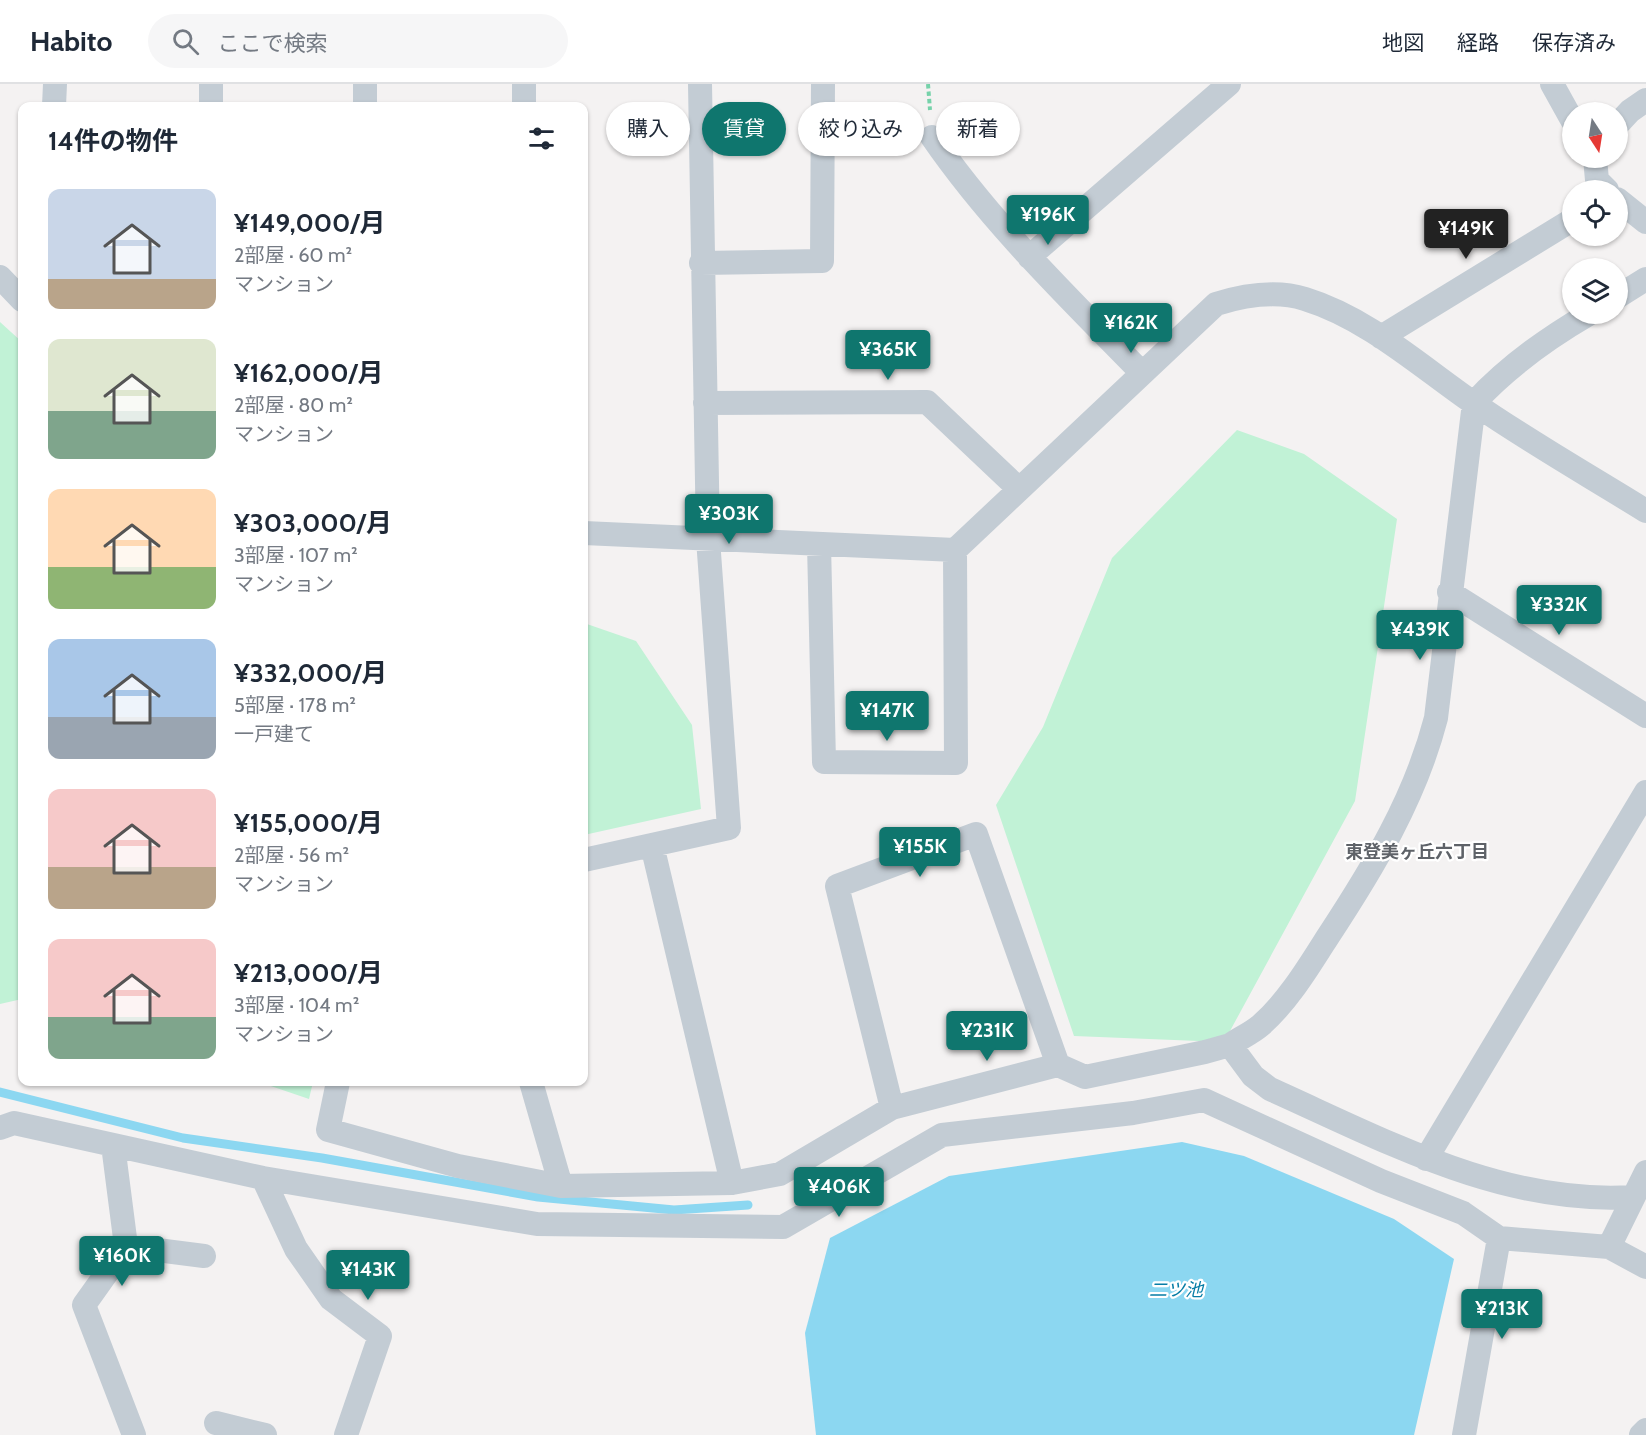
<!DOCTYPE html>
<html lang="ja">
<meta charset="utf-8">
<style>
:root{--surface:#fff;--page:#f6f6f7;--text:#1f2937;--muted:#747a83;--line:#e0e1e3;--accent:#0f766e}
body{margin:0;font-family:Cabin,"Noto Sans JP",sans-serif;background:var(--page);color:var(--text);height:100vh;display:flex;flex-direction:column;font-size:22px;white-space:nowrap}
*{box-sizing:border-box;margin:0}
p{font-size:20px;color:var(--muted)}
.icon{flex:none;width:33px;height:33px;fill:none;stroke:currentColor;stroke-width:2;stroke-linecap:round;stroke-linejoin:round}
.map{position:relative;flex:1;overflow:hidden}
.panel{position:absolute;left:18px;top:18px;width:570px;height:984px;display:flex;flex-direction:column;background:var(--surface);border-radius:12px;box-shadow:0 2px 4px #0004}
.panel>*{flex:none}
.guide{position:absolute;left:606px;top:18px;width:570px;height:54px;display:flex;gap:12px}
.needle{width:39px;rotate:168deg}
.tools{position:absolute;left:1562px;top:18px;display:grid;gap:12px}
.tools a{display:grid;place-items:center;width:66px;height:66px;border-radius:50%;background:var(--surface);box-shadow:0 2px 4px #0004;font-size:30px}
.price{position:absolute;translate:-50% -51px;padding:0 14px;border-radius:6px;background:var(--accent);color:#fff;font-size:20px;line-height:39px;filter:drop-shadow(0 2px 3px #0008)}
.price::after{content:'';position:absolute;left:50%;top:36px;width:18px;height:14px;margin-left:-9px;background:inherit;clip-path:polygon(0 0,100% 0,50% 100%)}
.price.on{background:#222;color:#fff}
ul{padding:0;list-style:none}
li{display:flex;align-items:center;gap:18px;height:150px;padding:0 30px}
li span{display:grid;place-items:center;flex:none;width:168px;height:120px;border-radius:12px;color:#555}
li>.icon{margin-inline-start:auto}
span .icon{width:72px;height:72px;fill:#fffc;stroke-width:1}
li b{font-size:26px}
h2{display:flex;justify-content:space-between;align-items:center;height:72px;padding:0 30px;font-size:26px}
.pill{padding:0 21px;border-radius:27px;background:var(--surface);box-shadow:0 2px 4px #0004;font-size:21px;line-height:54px}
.pill.on{background:var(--accent);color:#fff}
header{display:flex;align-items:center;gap:36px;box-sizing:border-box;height:84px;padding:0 30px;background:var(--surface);border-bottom:2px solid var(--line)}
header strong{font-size:28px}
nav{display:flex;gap:33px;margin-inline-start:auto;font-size:21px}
.search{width:420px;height:54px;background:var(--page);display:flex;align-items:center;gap:15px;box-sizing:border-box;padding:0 21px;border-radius:33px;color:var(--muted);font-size:22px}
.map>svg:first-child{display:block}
</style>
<header>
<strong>Habito</strong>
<div class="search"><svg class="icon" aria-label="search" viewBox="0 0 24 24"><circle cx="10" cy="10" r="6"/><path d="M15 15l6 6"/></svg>ここで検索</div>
<nav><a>地図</a><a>経路</a><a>保存済み</a></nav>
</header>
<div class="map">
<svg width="1646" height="1351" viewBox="0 0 1646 1351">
<rect width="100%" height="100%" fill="#f4f2f2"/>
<path fill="#c1f2d6" d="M 0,238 L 22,258 L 22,915 L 0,920 Z
M 1237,346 L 1304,370 L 1397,435 L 1355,717 L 1224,958 L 1074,952 L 996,721 L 1043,643 L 1112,474 Z
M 584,539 L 636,557 L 692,641 L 701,725 L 584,751 Z
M 259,998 L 313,998 L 309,1015 Z"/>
<path fill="#8cd7f1" d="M 1182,1058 L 1244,1072 L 1394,1135 L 1454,1175 L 1414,1351 L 816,1351 L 805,1249 L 830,1154 L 949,1092 Z"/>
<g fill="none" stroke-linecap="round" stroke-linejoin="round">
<path stroke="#8cd7f1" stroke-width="9" d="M 0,1008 L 183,1054 L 322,1074 L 538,1113 L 674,1126 L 748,1121"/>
<path stroke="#76d2aa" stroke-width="4" stroke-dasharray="4.5 3" stroke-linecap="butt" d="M 928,0 L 930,26"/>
<path stroke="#c3ccd4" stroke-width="24" d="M 1552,0 L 1572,36
M 54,22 L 55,0
M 211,22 L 211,0
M 365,22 L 365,0
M 524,22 L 524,0
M 1617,41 L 1630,27 L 1646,16
M 932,53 C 992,140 1068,213 1142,289
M 1595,74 L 1597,96 L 1607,106
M 1617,115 L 1646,138
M 1029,173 L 1229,0
M 701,179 L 822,177 L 823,0
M 0,193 L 22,216
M 1617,213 L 1646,195
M 1381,253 L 1572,136
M 705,319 L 927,318 L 1019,405
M 584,449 L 955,466 L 1216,220 C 1245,211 1276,206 1305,215 C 1367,234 1420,282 1472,318 C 1528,357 1588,391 1646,427
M 819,460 L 824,678 L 956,679 L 955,466
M 1449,508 L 1646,632
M 652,761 L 732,1099
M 584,776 L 729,744 L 708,455 L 700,0
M 1230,961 C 1240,954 1252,949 1261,941 C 1288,917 1308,884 1327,854 C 1373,784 1415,715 1436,634 L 1474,319 C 1508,282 1546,255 1589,230
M 338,998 L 328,1046 L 458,1082 L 561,1102 L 732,1099 L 780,1090 L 892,1024 L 1058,981 L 1085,993 L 1205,968 L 1230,961 L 1253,992 L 1270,1005 C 1384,1056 1502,1121 1632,1113
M 531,998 L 561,1102
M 892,1024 L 837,802 L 976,750 L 1058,981
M 0,1044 L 14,1039 L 263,1094 L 537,1140 L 783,1143 L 942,1051 L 1133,1029 L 1204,1016 L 1381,1097 L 1463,1129 L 1499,1154 L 1609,1163 L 1646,1183
M 113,1061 L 126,1162 L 84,1221 L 134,1351
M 1426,1075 L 1646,708
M 263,1094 L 296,1165 L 331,1215 L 380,1252 L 346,1351
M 126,1162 L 204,1172
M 1609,1163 L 1646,1088
M 216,1339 L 265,1351
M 1464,1351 L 1499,1154
M 1641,1351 L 1646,1346"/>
</g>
<g text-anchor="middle" stroke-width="4.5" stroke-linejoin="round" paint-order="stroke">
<g font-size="18" font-weight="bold" fill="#5e6268" stroke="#fff">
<text x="1417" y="774">東登美ヶ丘六丁目</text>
</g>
<g font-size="18" font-style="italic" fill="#077da6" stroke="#fff">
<text x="1176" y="1212">二ツ池</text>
</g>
</g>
</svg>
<div class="tools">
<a><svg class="needle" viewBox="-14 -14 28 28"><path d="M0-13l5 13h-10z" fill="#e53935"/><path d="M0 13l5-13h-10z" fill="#747a83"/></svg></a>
<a><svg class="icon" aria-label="locate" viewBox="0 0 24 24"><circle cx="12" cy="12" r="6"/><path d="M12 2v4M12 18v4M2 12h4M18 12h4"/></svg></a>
<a><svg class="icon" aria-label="layers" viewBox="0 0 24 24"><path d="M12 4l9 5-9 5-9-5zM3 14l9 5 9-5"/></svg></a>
</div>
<b class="price" style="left:1048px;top:162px">¥196K</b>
<b class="price on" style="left:1466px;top:176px">¥149K</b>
<b class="price" style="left:1131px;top:270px">¥162K</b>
<b class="price" style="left:888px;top:297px">¥365K</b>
<b class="price" style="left:729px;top:461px">¥303K</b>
<b class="price" style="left:1559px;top:552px">¥332K</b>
<b class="price" style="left:1420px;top:577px">¥439K</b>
<b class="price" style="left:887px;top:658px">¥147K</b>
<b class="price" style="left:920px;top:794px">¥155K</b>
<b class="price" style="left:987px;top:978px">¥231K</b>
<b class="price" style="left:839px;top:1134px">¥406K</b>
<b class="price" style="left:122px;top:1203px">¥160K</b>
<b class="price" style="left:368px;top:1217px">¥143K</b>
<b class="price" style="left:1502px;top:1256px">¥213K</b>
<div class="guide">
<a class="pill">購入</a>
<a class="pill on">賃貸</a>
<a class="pill">絞り込み</a>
<a class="pill">新着</a>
</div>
<section class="panel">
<h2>14件の物件<svg class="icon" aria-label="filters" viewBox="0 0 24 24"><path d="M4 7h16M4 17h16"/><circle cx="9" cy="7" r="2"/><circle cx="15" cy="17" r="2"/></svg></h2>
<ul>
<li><span style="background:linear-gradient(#c9d6e8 75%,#b9a48a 0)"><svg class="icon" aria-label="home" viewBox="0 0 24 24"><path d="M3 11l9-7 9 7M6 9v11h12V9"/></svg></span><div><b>¥149,000/月</b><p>2部屋 · 60 m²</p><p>マンション</p></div></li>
<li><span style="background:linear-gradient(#dfe7d0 60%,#7fa58c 0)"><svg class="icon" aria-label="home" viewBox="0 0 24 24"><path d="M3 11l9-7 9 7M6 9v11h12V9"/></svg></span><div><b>¥162,000/月</b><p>2部屋 · 80 m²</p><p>マンション</p></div></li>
<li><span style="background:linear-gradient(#ffd9b3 65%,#8fb573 0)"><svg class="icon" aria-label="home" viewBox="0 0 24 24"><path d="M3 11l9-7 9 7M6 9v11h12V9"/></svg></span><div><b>¥303,000/月</b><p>3部屋 · 107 m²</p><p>マンション</p></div></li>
<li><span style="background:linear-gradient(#a9c7e8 65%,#9aa5b1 0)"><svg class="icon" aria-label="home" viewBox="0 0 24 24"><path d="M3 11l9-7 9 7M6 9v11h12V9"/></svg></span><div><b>¥332,000/月</b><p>5部屋 · 178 m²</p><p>一戸建て</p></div></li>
<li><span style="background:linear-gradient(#f6c9c9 65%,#b9a48a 0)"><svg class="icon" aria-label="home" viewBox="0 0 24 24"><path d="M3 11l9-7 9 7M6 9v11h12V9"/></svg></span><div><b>¥155,000/月</b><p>2部屋 · 56 m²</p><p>マンション</p></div></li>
<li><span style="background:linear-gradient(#f6c9c9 65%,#7fa58c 0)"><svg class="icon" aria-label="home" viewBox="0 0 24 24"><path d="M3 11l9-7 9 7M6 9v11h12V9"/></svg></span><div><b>¥213,000/月</b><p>3部屋 · 104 m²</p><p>マンション</p></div></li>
</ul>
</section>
</div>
